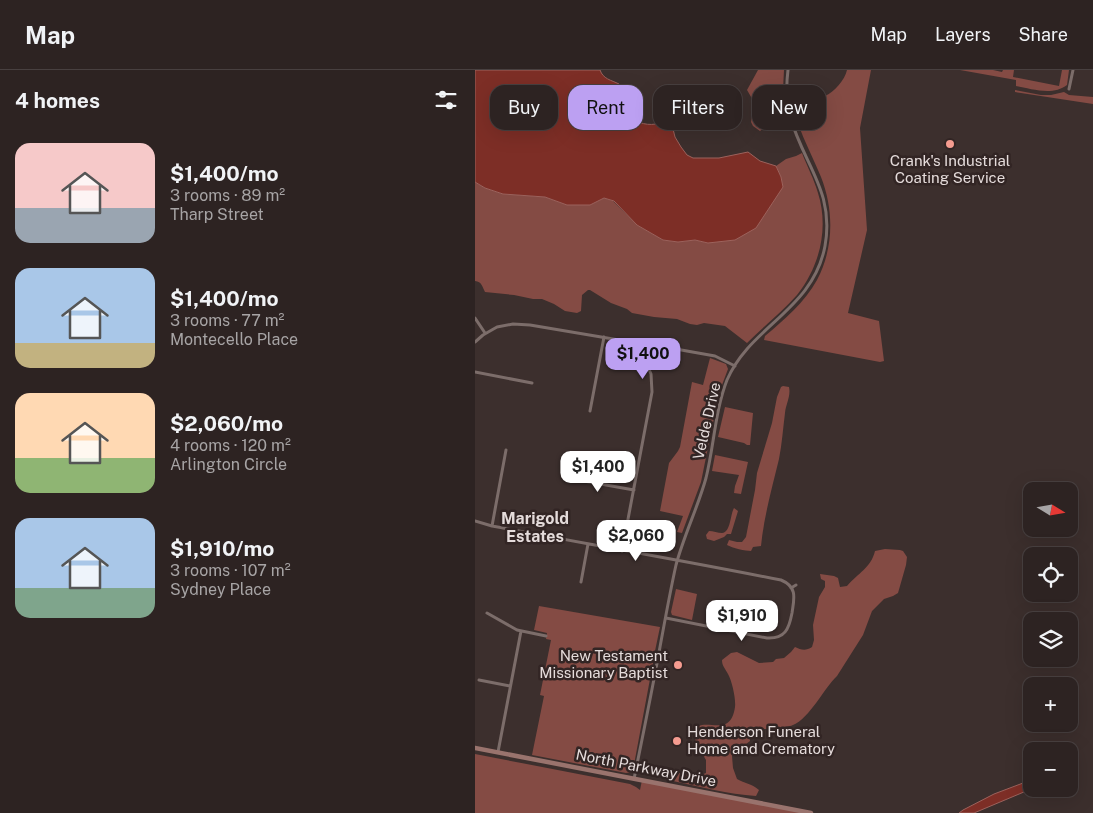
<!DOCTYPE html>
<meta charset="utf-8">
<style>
:root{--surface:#2d2322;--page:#392f2f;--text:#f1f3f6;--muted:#a7a4a5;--line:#484040;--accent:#bca0f2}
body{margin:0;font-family:"Public Sans",sans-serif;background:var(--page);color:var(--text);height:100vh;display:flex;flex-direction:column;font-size:19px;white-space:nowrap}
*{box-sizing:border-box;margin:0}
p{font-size:16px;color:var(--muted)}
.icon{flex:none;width:28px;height:28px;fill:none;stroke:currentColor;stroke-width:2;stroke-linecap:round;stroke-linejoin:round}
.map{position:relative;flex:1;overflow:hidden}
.details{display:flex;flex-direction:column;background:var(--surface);width:475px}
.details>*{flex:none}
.guide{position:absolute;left:15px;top:15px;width:475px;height:45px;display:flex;gap:10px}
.needle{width:32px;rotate:101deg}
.fabs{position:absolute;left:548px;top:412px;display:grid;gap:10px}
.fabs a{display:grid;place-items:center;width:55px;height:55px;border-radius:10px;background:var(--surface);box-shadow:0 5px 20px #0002,0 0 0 1px var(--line);font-size:25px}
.price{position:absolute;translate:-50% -42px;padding:0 11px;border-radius:10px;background:#fff;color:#222;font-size:16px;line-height:32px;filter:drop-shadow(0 1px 2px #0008)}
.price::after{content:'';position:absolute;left:50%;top:30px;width:15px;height:11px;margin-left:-8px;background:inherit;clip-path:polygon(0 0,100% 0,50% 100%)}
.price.active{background:var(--accent);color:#111}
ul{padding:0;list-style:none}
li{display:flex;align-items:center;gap:15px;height:125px;padding:0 15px}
li span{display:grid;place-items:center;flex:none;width:140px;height:100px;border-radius:15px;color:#555}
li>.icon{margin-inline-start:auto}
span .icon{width:60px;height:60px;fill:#fffc;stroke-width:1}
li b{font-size:21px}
h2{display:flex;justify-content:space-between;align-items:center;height:60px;padding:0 15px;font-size:21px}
.tag{padding:0 18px;border-radius:15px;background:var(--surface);box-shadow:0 5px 20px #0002,0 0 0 1px var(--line);font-size:18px;line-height:45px}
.tag.active{background:var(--accent);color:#111}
header{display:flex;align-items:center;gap:30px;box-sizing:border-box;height:70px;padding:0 25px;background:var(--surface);border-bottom:1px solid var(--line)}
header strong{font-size:24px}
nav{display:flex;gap:28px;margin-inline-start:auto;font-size:18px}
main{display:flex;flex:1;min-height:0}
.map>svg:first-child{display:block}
</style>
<header>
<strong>Map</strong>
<nav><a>Map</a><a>Layers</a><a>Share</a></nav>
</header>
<main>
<section class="details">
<h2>4 homes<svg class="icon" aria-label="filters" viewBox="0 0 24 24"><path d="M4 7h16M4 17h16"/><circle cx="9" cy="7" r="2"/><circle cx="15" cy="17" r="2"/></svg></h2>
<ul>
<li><span style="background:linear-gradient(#f6c9c9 65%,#9aa5b1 0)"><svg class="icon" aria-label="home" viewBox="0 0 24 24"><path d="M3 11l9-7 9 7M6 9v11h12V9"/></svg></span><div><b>$1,400/mo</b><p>3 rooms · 89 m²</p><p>Tharp Street</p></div></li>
<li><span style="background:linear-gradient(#a9c7e8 75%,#c2b280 0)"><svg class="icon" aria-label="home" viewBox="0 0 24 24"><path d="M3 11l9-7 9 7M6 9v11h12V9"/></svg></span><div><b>$1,400/mo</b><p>3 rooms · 77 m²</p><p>Montecello Place</p></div></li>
<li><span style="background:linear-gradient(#ffd9b3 65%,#8fb573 0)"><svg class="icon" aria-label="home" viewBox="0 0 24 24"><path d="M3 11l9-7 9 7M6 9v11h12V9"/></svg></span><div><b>$2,060/mo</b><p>4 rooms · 120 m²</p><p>Arlington Circle</p></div></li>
<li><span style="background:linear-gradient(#a9c7e8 70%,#7fa58c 0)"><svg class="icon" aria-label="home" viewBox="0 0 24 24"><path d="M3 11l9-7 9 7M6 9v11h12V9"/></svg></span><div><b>$1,910/mo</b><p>3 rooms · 107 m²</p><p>Sydney Place</p></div></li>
</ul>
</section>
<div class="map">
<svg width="618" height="743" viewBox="0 0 618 743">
<rect width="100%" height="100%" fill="#3c2f2d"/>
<path fill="#844b44" d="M 283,0 L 309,0 L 308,20 L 312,47 C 307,48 298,48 294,51 C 290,54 290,58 285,61 L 278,56 L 276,52 L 279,36 L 279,32 L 272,20 Z
M 372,0 L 396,0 L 385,58 L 392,160 L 373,243 L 404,251 L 409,291 L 405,292 L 289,270 L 290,266 C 309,250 330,232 342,210 C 359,178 359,140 346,107 C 335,80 320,55 316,25 L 336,28 L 337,26 C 341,26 346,27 350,26 C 359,22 370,10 372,0 Z
M 485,0 L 518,0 L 527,2 L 528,0 L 539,0 L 538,7 L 584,16 L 587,0 L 594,0 L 592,15 C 578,26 557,19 541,16 L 541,10 Z
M 540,20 L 566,25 L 576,25 L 589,22 L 594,25 L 618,27 L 618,34 L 540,22 Z
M 327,83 C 332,96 339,109 343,123 C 354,158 345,196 322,225 C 307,242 288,257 272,273 L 250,256 L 229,253 L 222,255 L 215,254 L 202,249 L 179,247 L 157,243 L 152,239 L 136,233 L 115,220 L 113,220 L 107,225 L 106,241 L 102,243 L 90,241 L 79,234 L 67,229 L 58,229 L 39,225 L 10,222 C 7,216 7,212 0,211 L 0,112 L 10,118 L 28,124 L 70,127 L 92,135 L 115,135 L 129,128 L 138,131 L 162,155 L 188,170 L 203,172 L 220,170 L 233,173 L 306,107 L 301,96 L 311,89 L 321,86 Z
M 235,288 L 251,294 L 253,299 L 244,323 L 226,412 L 207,463 L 202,462 L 208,446 L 185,441 L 194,393 L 203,381 L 205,377 L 217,312 L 228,315 Z
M 308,316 L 314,317 C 316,326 311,334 310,343 C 308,358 307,374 304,389 C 297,418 289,446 286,476 L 278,477 L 276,481 C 271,481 257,478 252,475 L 254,470 L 262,472 L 267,472 L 271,467 L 280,420 L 282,403 L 297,353 L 302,327 L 306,317 Z
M 250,337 L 278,343 L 275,375 L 272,375 L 269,373 L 243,367 Z
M 240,385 L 273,392 L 266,424 L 259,423 L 260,416 L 264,405 L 237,401 Z
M 259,438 L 263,441 L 256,464 L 252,464 L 249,467 L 239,471 L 232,469 L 231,465 L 234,461 C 238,461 243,463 247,463 C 256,462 255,445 259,438 Z
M 410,479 L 425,480 L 428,481 L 432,487 L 431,495 L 423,523 L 418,526 L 409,529 L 397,541 L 388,565 L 362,606 C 349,618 335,648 318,655 C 315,657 287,660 283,659 C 280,659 279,657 276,659 C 274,662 275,668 275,671 C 269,676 262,679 257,686 L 258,698 L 262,709 C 270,714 276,713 284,720 L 281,726 C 253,724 225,717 198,711 L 194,708 L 193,705 L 194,702 L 214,704 L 224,706 L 231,703 L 231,690 L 228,685 L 223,683 L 220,668 L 218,663 C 226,642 255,672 260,637 C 261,629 257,611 253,604 C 250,598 247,596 247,590 L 256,583 L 262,582 L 284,593 L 298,592 L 301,589 L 309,588 L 316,582 L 320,577 C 326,580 331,581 337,577 L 339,570 L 338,555 L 344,527 L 350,517 L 350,511 L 346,509 L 345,504 L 359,506 L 363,508 L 365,517 L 372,516 C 383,503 396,498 400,481 Z
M 201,519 L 222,524 L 217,550 L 197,545 L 196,542 Z
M 64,536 L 185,557 L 180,581 L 176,583 L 175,589 L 178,593 L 158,700 L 157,702 L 151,703 L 57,685 L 69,626 L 65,625 L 76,570 L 71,569 L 72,563 L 59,560 Z
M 0,684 L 155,714 L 161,717 L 165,720 L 167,710 L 334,743 L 0,743 Z"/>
<path fill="#7d2e26" stroke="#9c625c" d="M 0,0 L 125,0 C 128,9 136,10 144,14 L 148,27 L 147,39 L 150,45 C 160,51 169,56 181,54 C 186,52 189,52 194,52 L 197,55 L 200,67 L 206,77 L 212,85 L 218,88 L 244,88 L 273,82 L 285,91 L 301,96 L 306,107 L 308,117 L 281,158 L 260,170 L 233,173 L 220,170 L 203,172 L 188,170 L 162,155 L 139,131 L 129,128 L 115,135 L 92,135 L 70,127 L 28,124 L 10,118 L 0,112 Z
M 556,710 L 556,719 L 499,743 L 484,743 L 488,740 L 519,724 Z"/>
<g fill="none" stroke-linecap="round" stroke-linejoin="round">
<path stroke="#7c6d6a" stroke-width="3" d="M 594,19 L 598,0
M 0,248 L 10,263
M 0,272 L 8,265 L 22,257 L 38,254 L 55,255 L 144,270 L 158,277 L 170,290 L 176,304 L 177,322 L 147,481
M 170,290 L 185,281 L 195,278 L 240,286 L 260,296
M 0,302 L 57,313
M 115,341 L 129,267
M 92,408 L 159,420
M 0,451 L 17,456 C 113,474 210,491 306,510 C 323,517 319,529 317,543 C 314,559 310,569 292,568 L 191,548
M 17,456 L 31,380
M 106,512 L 113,474
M 316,518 L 321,515
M 12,543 L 42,560 L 71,566
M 176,586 L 183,587
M 4,610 L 35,616
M 23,682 L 46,561
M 159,709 C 168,665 177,621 185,577 C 190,550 195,522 201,495 C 209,465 223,437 231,408 C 239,376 240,341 252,310 C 275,256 338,240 350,176 C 360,121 328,94 315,46 C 311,30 311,16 313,0"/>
<path stroke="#99736d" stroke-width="4.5" d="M 0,678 L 336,743"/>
</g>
<g fill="#f59c90" stroke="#322524" stroke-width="2">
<circle cx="475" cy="74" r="5"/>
<circle cx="203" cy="595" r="5"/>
<circle cx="202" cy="671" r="5"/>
</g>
<g text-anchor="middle" stroke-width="5" stroke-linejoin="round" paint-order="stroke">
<g font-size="15" fill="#e5dcdb" stroke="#322524">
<text x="475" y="96">Crank's Industrial<tspan x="475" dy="17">Coating Service</tspan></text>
<text x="193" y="591" text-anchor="end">New Testament<tspan x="193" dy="17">Missionary Baptist</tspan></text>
<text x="212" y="667" text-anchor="start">Henderson Funeral<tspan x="212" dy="17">Home and Crematory</tspan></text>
</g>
<g font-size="15" fill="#e5dcdb" stroke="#322524">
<text transform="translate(232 351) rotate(-77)" y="5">Velde Drive</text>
<text transform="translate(171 698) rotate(11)" y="5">North Parkway Drive</text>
</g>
<g font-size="16" font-weight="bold" fill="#e5dcdb" stroke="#322524">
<text x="60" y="454">Marigold<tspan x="60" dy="18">Estates</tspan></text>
</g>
</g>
</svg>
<div class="fabs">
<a><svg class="needle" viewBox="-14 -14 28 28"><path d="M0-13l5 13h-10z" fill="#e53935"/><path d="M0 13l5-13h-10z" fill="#a7a4a5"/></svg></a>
<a><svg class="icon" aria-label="locate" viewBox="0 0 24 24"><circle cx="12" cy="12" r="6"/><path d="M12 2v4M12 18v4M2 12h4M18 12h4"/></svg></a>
<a><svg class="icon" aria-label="layers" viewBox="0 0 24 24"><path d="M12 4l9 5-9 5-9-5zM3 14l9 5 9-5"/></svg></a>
<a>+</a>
<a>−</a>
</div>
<b class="price active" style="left:168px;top:310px">$1,400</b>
<b class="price" style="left:123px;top:423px">$1,400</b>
<b class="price" style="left:161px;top:492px">$2,060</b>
<b class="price" style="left:267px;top:572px">$1,910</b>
<div class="guide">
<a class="tag">Buy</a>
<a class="tag active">Rent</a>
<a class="tag">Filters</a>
<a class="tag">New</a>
</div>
</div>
</main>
